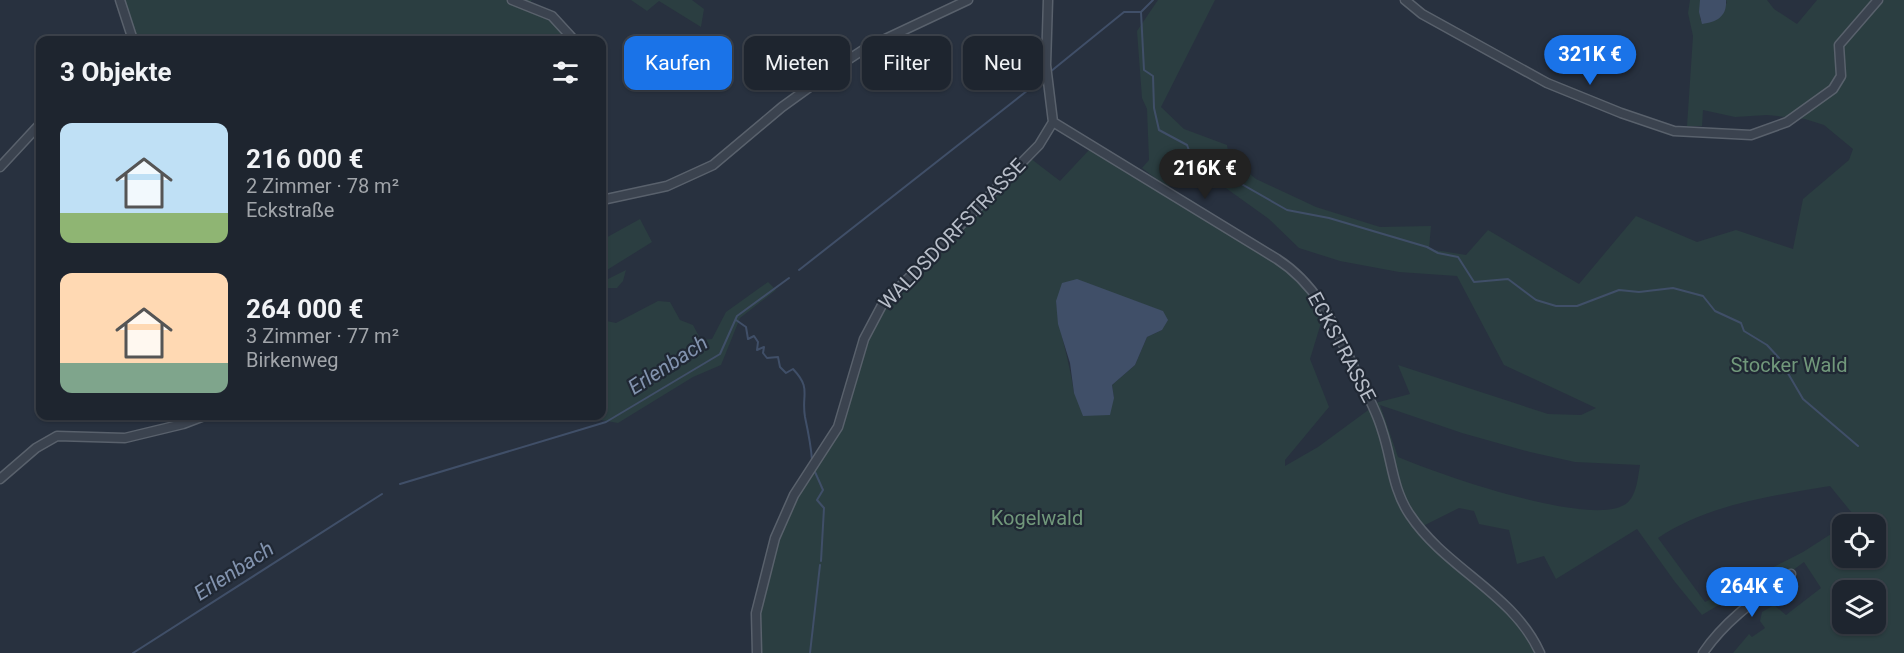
<!DOCTYPE html>
<html lang="de">
<meta charset="utf-8">
<style>
:root{--surface:#1e252f;--page:#2b313b;--text:#f1f3f6;--muted:#a1a5aa;--line:#3c424b;--accent:#1a73e8}
body{margin:0;font-family:Roboto,sans-serif;background:var(--page);color:var(--text);height:100vh;display:flex;flex-direction:column;font-size:22px;white-space:nowrap}
*{box-sizing:border-box;margin:0}
p{font-size:20px;color:var(--muted)}
.icon{flex:none;width:33px;height:33px;fill:none;stroke:currentColor;stroke-width:2;stroke-linecap:round;stroke-linejoin:round}
.map{position:relative;flex:1;overflow:hidden}
.panel{position:absolute;left:36px;top:36px;width:570px;height:384px;display:flex;flex-direction:column;background:var(--surface);border-radius:12px;box-shadow:0 2px 4px #0004,0 0 0 2px var(--line)}
.panel>*{flex:none}
.top-card{position:absolute;left:624px;top:36px;width:570px;height:54px;display:flex;gap:12px}
.fabs{position:absolute;left:1832px;top:514px;display:grid;gap:12px}
.fabs a{display:grid;place-items:center;width:54px;height:54px;border-radius:12px;background:var(--surface);box-shadow:0 2px 4px #0004,0 0 0 2px var(--line);font-size:30px}
.price{position:absolute;translate:-50% -51px;padding:0 14px;border-radius:21px;background:var(--accent);color:#fff;font-size:20px;line-height:39px;filter:drop-shadow(0 2px 3px #0008)}
.price::after{content:'';position:absolute;left:50%;top:36px;width:18px;height:14px;margin-left:-9px;background:inherit;clip-path:polygon(0 0,100% 0,50% 100%)}
.price.current{background:#222;color:#fff}
ul{padding:0;list-style:none}
li{display:flex;align-items:center;gap:18px;height:150px;padding:0 24px}
li span{display:grid;place-items:center;flex:none;width:168px;height:120px;border-radius:12px;color:#555}
li>.icon{margin-inline-start:auto}
span .icon{width:72px;height:72px;fill:#fffc;stroke-width:1}
li b{font-size:26px}
h2{display:flex;justify-content:space-between;align-items:center;height:72px;padding:0 24px;font-size:26px}
.chip{padding:0 21px;border-radius:12px;background:var(--surface);box-shadow:0 2px 4px #0004,0 0 0 2px var(--line);font-size:21px;line-height:54px}
.chip.current{background:var(--accent);color:#fff}
.map>svg:first-child{display:block}
</style>
<div class="map">
<svg width="1904" height="653" viewBox="0 0 1904 653">
<rect width="100%" height="100%" fill="#28313f"/>
<path fill="#2b3e41" fill-rule="evenodd" d="M 123,0 L 532,0 L 525,8 L 549,19 L 569,40 L 138,40 Z
M 631,0 L 692,0 L 704,9 L 701,27 L 659,1 L 647,11 Z
M 1158,0 L 1215,0 L 1161,107 L 1184,129 L 1227,145 L 1229,157 L 1256,179 L 1316,207 L 1380,227 L 1431,226 L 1429,249 L 1466,255 L 1488,230 L 1579,284 L 1636,216 L 1697,242 L 1736,230 L 1793,249 L 1803,199 L 1849,160 L 1853,149 L 1824,125 L 1805,119 L 1767,115 L 1735,117 L 1703,110 L 1702,126 L 1687,126 L 1693,36 L 1688,13 L 1690,0 L 1700,0 L 1700,20 L 1727,3 L 1726,0 L 1767,0 L 1774,9 L 1797,24 L 1817,0 L 1904,0 L 1904,653 L 1733,653 L 1749,634 L 1752,637 L 1765,628 L 1760,621 L 1762,612 L 1774,605 L 1786,615 L 1821,588 L 1804,562 L 1746,605 L 1737,594 L 1702,615 L 1675,582 L 1637,529 L 1556,579 L 1544,556 L 1517,564 L 1509,530 L 1479,524 L 1474,511 L 1459,508 L 1423,526 L 1404,498 L 1375,403 L 1410,394 L 1398,365 L 1548,414 L 1581,415 L 1596,408 L 1504,365 L 1457,276 L 1399,272 L 1340,261 L 1299,248 L 1269,219 L 1216,181 L 1200,182 L 1186,177 L 1167,187 L 1142,168 L 1149,160 L 1147,109 L 1142,98 L 1137,31 ZM 1380,405 L 1462,433 L 1530,452 L 1575,462 L 1640,465 C 1638,476 1637,495 1627,503 C 1594,530 1436,473 1398,457 ZM 1830,486 L 1852,513 L 1843,525 L 1875,525 L 1875,558 L 1842,558 L 1842,527 L 1803,552 L 1705,602 L 1658,538 C 1709,504 1771,496 1830,486 ZM 1842,591 L 1875,591 L 1875,624 L 1842,624 Z
M 1089,150 L 1275,261 L 1296,277 L 1324,313 L 1310,359 L 1329,407 L 1285,460 L 1285,466 L 1318,447 L 1371,408 L 1408,516 L 1504,605 L 1538,653 L 758,653 L 758,614 L 784,519 L 795,496 L 821,460 L 866,339 L 885,307 L 1030,158 L 1060,181 ZM 1129,299 L 1162,311 L 1162,330 L 1147,337 L 1135,365 L 1112,385 L 1114,398 L 1074,393 C 1070,362 1059,332 1056,301 Z
M 640,219 L 652,242 L 607,270 L 602,271 L 602,240 Z
M 626,270 L 623,281 L 617,288 L 602,288 L 602,282 Z
M 768,282 L 776,290 L 740,318 L 721,365 L 693,377 L 618,423 L 601,420 L 598,416 L 602,416 L 602,320 L 616,323 L 658,301 L 670,302 L 680,320 L 693,325 L 701,340 L 712,339 L 726,312 Z"/>
<path fill="#404f68" d="M 1700,0 L 1726,0 C 1727,16 1718,22 1702,24 L 1699,12 Z
M 1077,279 L 1163,311 L 1168,320 L 1162,330 L 1147,337 L 1135,365 L 1112,385 L 1114,398 L 1110,415 L 1083,416 L 1074,393 L 1070,363 L 1058,324 L 1056,301 L 1062,283 Z"/>
<g fill="none" stroke-linecap="round" stroke-linejoin="round">
<path stroke="#404f68" stroke-width="2" d="M 1141,12 L 1144,70 L 1153,76 L 1154,108 L 1159,130 L 1187,145 L 1190,153 L 1198,153 L 1203,162 L 1287,210 L 1329,218 L 1427,247 L 1438,253 L 1458,257 L 1474,282 L 1508,279 L 1536,300 L 1556,306 L 1577,306 L 1619,290 L 1639,292 L 1673,288 L 1703,296 L 1715,311 L 1741,323 L 1744,331 L 1767,345 L 1779,358 L 1803,399 L 1858,446
M 1050,72 L 1124,12 L 1141,12 L 1153,0
M 799,270 L 1046,76
M 736,320 L 746,327 L 748,339 L 754,336 L 758,342 L 757,350 L 764,347 L 763,353 L 767,358 L 778,357 L 780,367 L 786,373 L 793,369 C 812,389 801,394 805,417 C 808,431 811,445 812,460
M 815,472 L 823,490 L 817,500 L 824,508 L 821,561
M 400,484 L 606,422 L 720,354 L 737,316 L 789,278
M 133,653 L 382,494
M 810,653 L 820,565"/>
<g stroke="#59616c" stroke-width="11">
<path id="minor" d="M 120,0 L 133,40
M 512,0 L 552,16 L 574,40
M 1048,0 L 1046,65 L 1053,122
M 1405,0 L 1422,14 L 1547,83 L 1621,113 L 1674,131 L 1751,135 L 1787,122 L 1833,89 L 1841,76 L 1839,45 L 1878,0
M 1053,122 L 1277,259 C 1319,286 1335,327 1356,372 C 1365,391 1376,409 1382,430 C 1392,459 1392,489 1410,515 C 1446,569 1513,593 1540,653
M 0,167 L 40,124
M 602,200 L 667,186 L 713,165 L 782,107 L 843,63 L 866,48 L 968,0
M 0,479 L 36,448 L 57,436 L 125,438 L 183,424 L 204,416
M 757,653 L 756,613 L 775,538 L 794,495 L 838,427 L 864,339 L 882,305 L 1039,145 L 1053,122
M 1703,653 C 1726,619 1758,598 1791,574"/>
</g>
<use href="#minor" stroke="#3b434f" stroke-width="8"/>
</g>
<g text-anchor="middle" stroke-width="4.5" stroke-linejoin="round" paint-order="stroke">
<g font-size="20" fill="#b8bec9" stroke="#202834">
<text transform="translate(952 234) rotate(-46)" y="7">WALDSDORFSTRASSE</text>
<text transform="translate(1342 347) rotate(62)" y="7">ECKSTRASSE</text>
</g>
<g font-size="20" fill="#71987b" stroke="#202834">
<text x="1789" y="372">Stocker Wald</text>
<text x="1037" y="525">Kogelwald</text>
</g>
<g font-size="21" font-style="italic" fill="#8293ae" stroke="#202834">
<text transform="translate(668 365) rotate(-33)" y="7">Erlenbach</text>
<text transform="translate(234 571) rotate(-33)" y="7">Erlenbach</text>
</g>
</g>
</svg>
<div class="fabs">
<a><svg class="icon" aria-label="locate" viewBox="0 0 24 24"><circle cx="12" cy="12" r="6"/><path d="M12 2v4M12 18v4M2 12h4M18 12h4"/></svg></a>
<a><svg class="icon" aria-label="layers" viewBox="0 0 24 24"><path d="M12 4l9 5-9 5-9-5zM3 14l9 5 9-5"/></svg></a>
</div>
<b class="price" style="left:1590px;top:86px">321K €</b>
<b class="price current" style="left:1205px;top:200px">216K €</b>
<b class="price" style="left:1752px;top:618px">264K €</b>
<div class="top-card">
<a class="chip current">Kaufen</a>
<a class="chip">Mieten</a>
<a class="chip">Filter</a>
<a class="chip">Neu</a>
</div>
<section class="panel">
<h2>3 Objekte<svg class="icon" aria-label="filters" viewBox="0 0 24 24"><path d="M4 7h16M4 17h16"/><circle cx="9" cy="7" r="2"/><circle cx="15" cy="17" r="2"/></svg></h2>
<ul>
<li><span style="background:linear-gradient(#bfe0f5 75%,#8fb573 0)"><svg class="icon" aria-label="home" viewBox="0 0 24 24"><path d="M3 11l9-7 9 7M6 9v11h12V9"/></svg></span><div><b>216 000 €</b><p>2 Zimmer · 78 m²</p><p>Eckstraße</p></div></li>
<li><span style="background:linear-gradient(#ffd9b3 75%,#7fa58c 0)"><svg class="icon" aria-label="home" viewBox="0 0 24 24"><path d="M3 11l9-7 9 7M6 9v11h12V9"/></svg></span><div><b>264 000 €</b><p>3 Zimmer · 77 m²</p><p>Birkenweg</p></div></li>
</ul>
</section>
</div>
